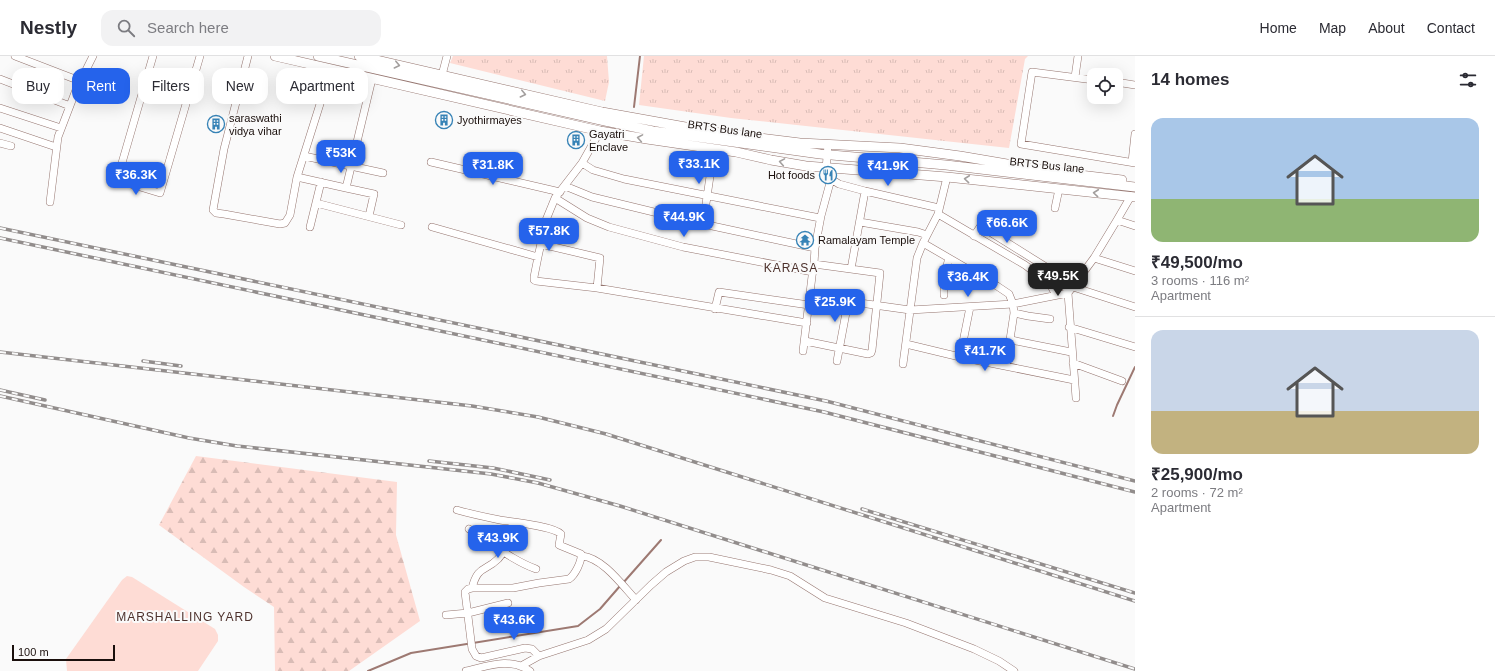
<!DOCTYPE html>
<meta charset="utf-8">
<style>
:root{--surface:#fff;--page:#f2f2f3;--text:#2b2b33;--muted:#7c7c81;--line:#e1e1e2;--accent:#2563eb}
body{margin:0;font-family:Helvetica,sans-serif;background:var(--page);color:var(--text);height:100vh;display:flex;flex-direction:column;font-size:15px;white-space:nowrap}
*{box-sizing:border-box;margin:0}
p{font-size:13px;color:var(--muted)}
.icon{flex:none;width:22px;height:22px;fill:none;stroke:currentColor;stroke-width:2;stroke-linecap:round;stroke-linejoin:round}
.map{position:relative;flex:1;overflow:hidden}
.panel{display:flex;flex-direction:column;background:var(--surface);width:360px}
.panel>*{flex:none}
.banner{position:absolute;left:12px;top:12px;width:380px;height:36px;display:flex;gap:8px}
.buttons{position:absolute;left:1087px;top:12px;display:grid;gap:8px}
.buttons a{display:grid;place-items:center;width:36px;height:36px;border-radius:8px;background:var(--surface);box-shadow:0 4px 16px #0002;font-size:20px}
.scale{position:absolute;left:12px;bottom:10px;width:103px;box-sizing:border-box;padding-left:4px;border:2px solid #1a0f0c;border-top:0;font-size:11px;line-height:14px;white-space:nowrap;color:#1a0f0c;-webkit-text-stroke:3px #fafafa;paint-order:stroke}
.price{position:absolute;translate:-50% -34px;padding:0 9px;border-radius:8px;background:var(--accent);color:#fff;font-size:13px;line-height:26px;filter:drop-shadow(0 1px 2px #0008)}
.price::after{content:'';position:absolute;left:50%;top:24px;width:12px;height:9px;margin-left:-6px;background:inherit;clip-path:polygon(0 0,100% 0,50% 100%)}
.price.current{background:#222;color:#fff}
ul{padding:0;list-style:none}
li{display:grid;align-content:center;gap:8px;height:212px;padding:0 16px}
li+li{border-top:1px solid var(--line)}
li span{display:grid;place-items:center;height:124px;border-radius:12px;color:#555}
li>.icon{margin-inline-start:auto}
span .icon{width:72px;height:72px;fill:#fffc;stroke-width:1}
li b{font-size:17px}
h2{display:flex;justify-content:space-between;align-items:center;height:48px;padding:0 16px;font-size:17px}
.tag{padding:0 14px;border-radius:12px;background:var(--surface);box-shadow:0 4px 16px #0002;font-size:14px;line-height:36px}
.tag.current{background:var(--accent);color:#fff}
header{display:flex;align-items:center;gap:24px;box-sizing:border-box;height:56px;padding:0 20px;background:var(--surface);border-bottom:1px solid var(--line)}
header strong{font-size:19px}
nav{display:flex;gap:22px;margin-inline-start:auto;font-size:14px}
.search{width:280px;height:36px;background:var(--page);display:flex;align-items:center;gap:10px;box-sizing:border-box;padding:0 14px;border-radius:12px;color:var(--muted);font-size:15px}
main{display:flex;flex:1;min-height:0}
.map>svg:first-child{display:block}
</style>
<header>
<strong>Nestly</strong>
<div class="search"><svg class="icon" aria-label="search" viewBox="0 0 24 24"><circle cx="10" cy="10" r="6"/><path d="M15 15l6 6"/></svg>Search here</div>
<nav><a>Home</a><a>Map</a><a>About</a><a>Contact</a></nav>
</header>
<main>
<div class="map">
<svg width="1135" height="615" viewBox="0 0 1135 615">
<defs>
<pattern id="grass-tufts" width="24" height="20" patternUnits="userSpaceOnUse"><rect width="24" height="20" fill="#fedcd5"/><path d="M3 7l-1-3M5 7V3M7 7l1-3M15 17l-1-3M17 17v-4M19 17l1-3" fill="none" stroke="#d9bcb6"/></pattern>
<pattern id="forest-firs" width="22" height="20" patternUnits="userSpaceOnUse"><rect width="22" height="20" fill="#fedcd5"/><path d="M5 1l3.5 6h-7zM16 11l3.5 6h-7z" fill="#d9bcb6"/></pattern>
</defs>
<rect width="100%" height="100%" fill="#fafafa"/>
<path fill="url(#grass-tufts)" d="M 453,0 L 607,0 L 609,26 L 605,45 L 450,7 Z
M 644,0 L 1028,0 L 1025,3 L 1009,92 L 731,62 L 639,49 Z"/>
<path fill="url(#forest-firs)" d="M 196,400 L 397,426 L 396,479 L 420,565 L 349,615 L 275,615 L 274,551 L 244,531 L 159,469 Z"/>
<path fill="#fedcd5" d="M 127,520 L 132,521 L 215,573 L 218,579 L 218,585 L 198,615 L 67,615 L 66,603 L 122,524 Z"/>
<g fill="none" stroke-linecap="round" stroke-linejoin="round">
<path stroke="#9d7972" stroke-width="2" d="M 634,51 L 640,0
M 1113,360 L 1117,349 L 1135,311
M 623,527 L 661,484
M 368,615 L 411,597 L 578,570 L 600,553 L 620,530"/>
<g stroke="#95756f" stroke-width="8">
<path id="minor" d="M 15,0 L 80,25
M 153,0 L 117,124 L 160,137 L 200,0
M 248,0 L 224,93 L 213,154 L 216,157 L 224,158 L 280,168 L 285,167 L 290,159 L 297,121 L 331,13
M 442,19 L 447,0
M 1075,21 L 1078,0
M 0,23 L 70,50
M 1094,24 L 1032,16 L 1021,88 L 1135,107
M 1116,26 L 1135,29
M 0,52 L 61,72
M 0,72 L 56,91
M 0,87 L 11,90
M 304,100 L 383,117
M 431,106 L 560,136
M 1132,106 L 1135,78
M 582,107 L 593,114 L 624,123 L 820,162
M 297,121 L 346,132
M 831,123 L 839,128 L 865,135 L 939,152
M 565,130 L 592,141 L 703,168 L 815,192 L 821,160 L 831,123 L 826,113 L 828,89
M 555,142 L 587,162 L 609,171 L 683,191 L 813,216
M 50,146 L 58,81 L 76,34 L 93,0
M 316,147 L 401,169
M 1055,152 L 1059,133
M 938,158 L 1025,209 L 1050,228 L 1056,239
M 369,160 L 374,138 L 346,132 L 372,23
M 1117,164 L 1131,140
M 860,166 L 918,176 L 927,179
M 703,168 L 714,93
M 310,171 L 321,126
M 432,171 L 538,201 L 546,164 L 555,142 L 582,107 L 600,75
M 974,180 L 980,171 L 982,171 L 1054,216 L 1063,223 L 1068,237 L 1076,342
M 923,187 L 997,230 L 1009,238 L 1013,248 L 1014,257 L 1006,310
M 541,188 L 600,202 L 597,232
M 538,201 L 534,221 L 534,224 L 536,225 L 597,232 L 807,267
M 1094,202 L 1135,215
M 851,213 L 865,135
M 944,220 L 978,219
M 1073,231 L 1135,251
M 944,239 L 944,220 L 949,202
M 810,240 L 910,254 L 1013,248 L 1068,237 L 1094,202 L 1117,164 L 1135,170
M 715,253 L 719,236 L 809,249
M 1014,257 L 1028,260 L 1050,263
M 1069,271 L 1135,291
M 1011,284 L 1071,296
M 805,285 L 868,298 L 871,297 L 872,294 L 880,217 L 814,208 L 815,192
M 906,288 L 960,301 L 1074,324
M 803,295 L 813,212
M 960,301 L 970,251
M 837,305 L 848,246
M 1073,307 L 1122,325
M 903,308 L 917,202 L 923,187 L 938,158 L 947,121
M 457,454 C 471,458 485,461 500,464 C 513,466 553,470 561,478 L 559,489 L 581,498 C 582,505 575,519 569,523 L 539,527 L 513,532 L 472,532 L 468,533 L 465,536 L 472,593 L 476,600 L 481,602 L 525,592 L 532,593 L 539,600
M 469,473 C 491,486 511,504 536,513
M 582,500 C 603,502 622,529 636,544
M 472,532 C 478,509 485,516 498,503 C 507,493 512,479 517,467
M 446,559 L 468,557 L 508,547
M 521,610 L 539,600 L 588,584 L 606,573 L 651,529 L 666,516 L 684,505 L 695,501 L 709,501 L 771,514 L 790,520 L 825,542 L 906,567 L 974,593 L 999,605 L 1014,615
M 466,615 C 488,610 510,601 530,615"/>
</g>
<g stroke="#95756f" stroke-width="10">
<path id="major" d="M 275,0 L 600,75 L 647,83 L 736,96 L 771,104 L 806,110 L 947,121 L 1135,141
M 318,0 L 605,65 L 653,75 L 820,98 L 946,109 L 1135,131
M 359,0 L 602,56 L 713,76 L 800,87 L 900,92 L 960,100 L 1054,116 L 1122,124"/>
</g>
<use href="#minor" stroke="#fff" stroke-width="7"/>
<use href="#major" stroke="#fff" stroke-width="9"/>
<g stroke="#928d8c" stroke-width="3.5">
<path id="rail" d="M 0,172 L 826,345 L 1135,425
M 0,182 L 824,356 L 1135,436
M 0,296 L 472,350 L 538,361 L 606,378 L 1135,545
M 143,305 L 181,310
M 0,334 L 45,344
M 0,340 L 189,382 L 237,390 L 491,418 L 538,427 L 620,450 L 1135,613
M 429,405 L 493,412 L 550,424
M 862,453 L 1135,537"/>
</g>
<use href="#rail" stroke="#fafafa" stroke-width="2" stroke-dasharray="6" stroke-linecap="butt"/>
</g>
<defs><path id="oneway-chevron" d="M-2-3.5L2.5 0L-2 3.5" fill="none" stroke-width="1.6" stroke-linecap="round" stroke-linejoin="round"/></defs>
<g stroke="#a39f9e">
<use href="#oneway-chevron" transform="translate(397 9) rotate(13)"/>
<use href="#oneway-chevron" transform="translate(523 38) rotate(13)"/>
<use href="#oneway-chevron" transform="translate(640 82) rotate(-170)"/>
<use href="#oneway-chevron" transform="translate(782 106) rotate(-170)"/>
<use href="#oneway-chevron" transform="translate(967 123) rotate(-174)"/>
<use href="#oneway-chevron" transform="translate(1096 137) rotate(-174)"/>
</g>
<defs>
<g id="building-ring" transform="scale(0.9)"><circle r="9.5" fill="#fafafa" stroke="#3783b6" stroke-width="1.5"/><path d="M-4-6H4V6H1V3H-1V6H-4ZM-2.5-4.3h1.7v1.8h-1.7ZM.8-4.3h1.7v1.8H.8ZM-2.5-1h1.7V.8h-1.7ZM.8-1h1.7V.8H.8Z" fill="#3783b6"/></g>
<g id="restaurant-ring" transform="scale(0.9)"><circle r="9.5" fill="#fafafa" stroke="#3783b6" stroke-width="1.5"/><path d="M-5-6h1v4h1v-4h1v4h1v-4h1v5L-1.5 .5V6h-2V.5L-5-1ZM5-6V6H3V1.5H1.5Q1.5-4 5-6Z" fill="#3783b6"/></g>
<g id="temple-ring" transform="scale(0.9)"><circle r="9.5" fill="#fafafa" stroke="#3783b6" stroke-width="1.5"/><path d="M0-6L5-2H3V0L6.5 2.5H4V6H1.5V3h-3V6H-4V2.5H-6.5L-3 0V-2H-5Z" fill="#3783b6"/></g>
</defs>
<g fill-rule="evenodd">
<use href="#building-ring" x="444" y="64"/>
<use href="#building-ring" x="216" y="68"/>
<use href="#building-ring" x="576" y="84"/>
<use href="#restaurant-ring" x="828" y="119"/>
<use href="#temple-ring" x="805" y="184"/>
</g>
<g text-anchor="middle" stroke-width="4" stroke-linejoin="round" paint-order="stroke">
<g font-size="11" fill="#1a0f0c" stroke="#fafafa" text-anchor="start">
<text x="229" y="66">saraswathi<tspan x="229" dy="13">vidya vihar</tspan></text>
<text x="457" y="68">Jyothirmayes</text>
<text x="589" y="82">Gayatri<tspan x="589" dy="13">Enclave</tspan></text>
<text x="815" y="123" text-anchor="end">Hot foods</text>
<text x="818" y="188">Ramalayam Temple</text>
</g>
<g font-size="11" fill="#1a0f0c" stroke="#fafafa">
<text transform="translate(725 73) rotate(8)" y="4">BRTS Bus lane</text>
<text transform="translate(1047 109) rotate(6)" y="4">BRTS Bus lane</text>
</g>
<g font-size="12" letter-spacing="1" fill="#4d312c" stroke="#fafafa">
<text x="791" y="216">KARASA</text>
<text x="185" y="565">MARSHALLING YARD</text>
</g>
</g>
</svg>
<div class="buttons">
<a><svg class="icon" aria-label="locate" viewBox="0 0 24 24"><circle cx="12" cy="12" r="6"/><path d="M12 2v4M12 18v4M2 12h4M18 12h4"/></svg></a>
</div>
<div class="scale">100 m</div>
<b class="price" style="left:341px;top:118px">₹53K</b>
<b class="price" style="left:699px;top:129px">₹33.1K</b>
<b class="price" style="left:493px;top:130px">₹31.8K</b>
<b class="price" style="left:888px;top:131px">₹41.9K</b>
<b class="price" style="left:136px;top:140px">₹36.3K</b>
<b class="price" style="left:684px;top:182px">₹44.9K</b>
<b class="price" style="left:1007px;top:188px">₹66.6K</b>
<b class="price" style="left:549px;top:196px">₹57.8K</b>
<b class="price current" style="left:1058px;top:241px">₹49.5K</b>
<b class="price" style="left:968px;top:242px">₹36.4K</b>
<b class="price" style="left:835px;top:267px">₹25.9K</b>
<b class="price" style="left:985px;top:316px">₹41.7K</b>
<b class="price" style="left:498px;top:503px">₹43.9K</b>
<b class="price" style="left:514px;top:585px">₹43.6K</b>
<div class="banner">
<a class="tag">Buy</a>
<a class="tag current">Rent</a>
<a class="tag">Filters</a>
<a class="tag">New</a>
<a class="tag">Apartment</a>
</div>
</div>
<section class="panel">
<h2>14 homes<svg class="icon" aria-label="filters" viewBox="0 0 24 24"><path d="M4 7h16M4 17h16"/><circle cx="9" cy="7" r="2"/><circle cx="15" cy="17" r="2"/></svg></h2>
<ul>
<li><span style="background:linear-gradient(#a9c7e8 65%,#8fb573 0)"><svg class="icon" aria-label="home" viewBox="0 0 24 24"><path d="M3 11l9-7 9 7M6 9v11h12V9"/></svg></span><div><b>₹49,500/mo</b><p>3 rooms · 116 m²</p><p>Apartment</p></div></li>
<li><span style="background:linear-gradient(#c9d6e8 65%,#c2b280 0)"><svg class="icon" aria-label="home" viewBox="0 0 24 24"><path d="M3 11l9-7 9 7M6 9v11h12V9"/></svg></span><div><b>₹25,900/mo</b><p>2 rooms · 72 m²</p><p>Apartment</p></div></li>
</ul>
</section>
</main>
